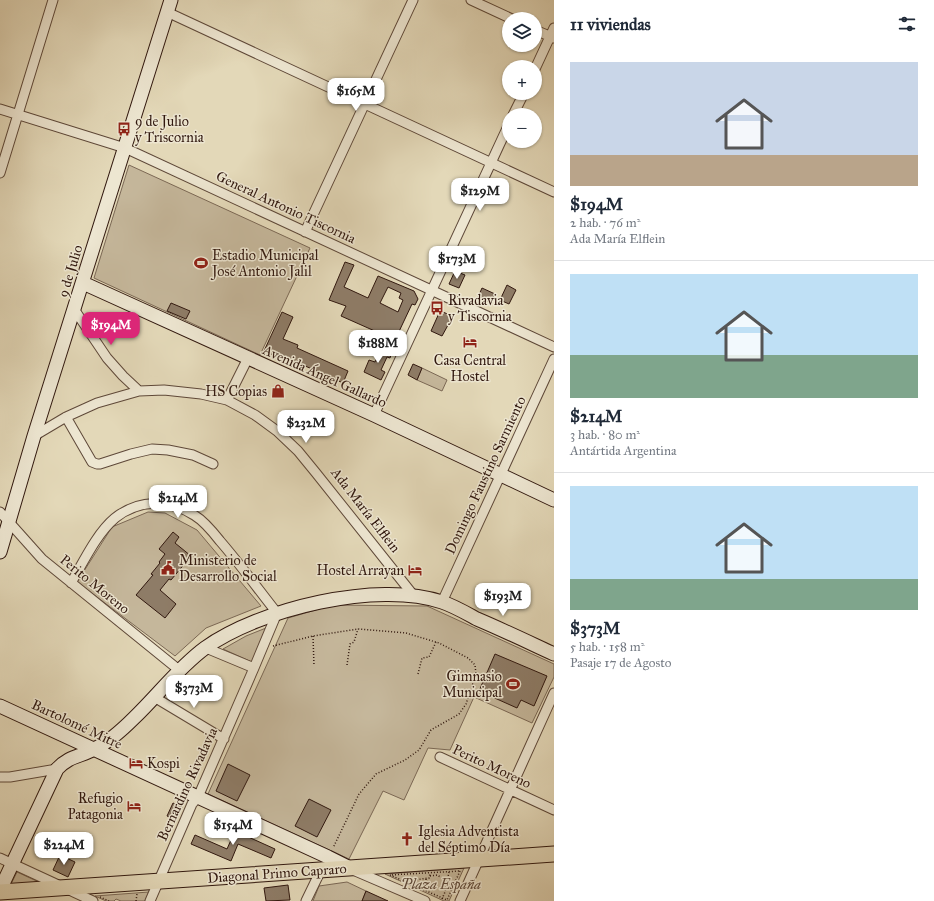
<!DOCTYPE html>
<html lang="es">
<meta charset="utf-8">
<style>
:root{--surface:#fff;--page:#f2f2f3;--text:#1f2937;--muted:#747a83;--line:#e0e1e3;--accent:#db2777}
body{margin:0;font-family:"IM FELL Great Primer",serif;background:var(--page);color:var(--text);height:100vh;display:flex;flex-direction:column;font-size:15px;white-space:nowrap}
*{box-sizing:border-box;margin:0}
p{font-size:13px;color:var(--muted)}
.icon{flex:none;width:22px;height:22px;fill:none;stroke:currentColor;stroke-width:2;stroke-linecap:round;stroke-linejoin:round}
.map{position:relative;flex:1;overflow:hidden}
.sheet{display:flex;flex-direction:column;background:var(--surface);width:380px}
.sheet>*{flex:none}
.buttons{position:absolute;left:502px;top:12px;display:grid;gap:8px}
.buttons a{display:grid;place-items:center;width:40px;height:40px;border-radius:50%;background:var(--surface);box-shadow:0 1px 3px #0004;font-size:20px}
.price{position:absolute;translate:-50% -34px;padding:0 9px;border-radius:8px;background:#fff;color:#222;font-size:13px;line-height:26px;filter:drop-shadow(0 1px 2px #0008)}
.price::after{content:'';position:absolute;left:50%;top:24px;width:12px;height:9px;margin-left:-6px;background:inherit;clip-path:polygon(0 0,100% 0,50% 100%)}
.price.selected{background:var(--accent);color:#fff}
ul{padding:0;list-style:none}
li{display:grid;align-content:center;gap:8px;height:212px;padding:0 16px}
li+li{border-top:1px solid var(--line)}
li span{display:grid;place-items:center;height:124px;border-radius:0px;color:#555}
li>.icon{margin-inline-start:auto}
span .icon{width:72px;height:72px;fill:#fffc;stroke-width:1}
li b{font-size:17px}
h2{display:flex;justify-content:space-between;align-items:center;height:48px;padding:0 16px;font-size:17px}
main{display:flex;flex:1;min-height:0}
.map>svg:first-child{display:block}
</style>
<main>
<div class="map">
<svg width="554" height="901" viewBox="0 0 554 901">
<rect width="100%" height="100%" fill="#e3d8b8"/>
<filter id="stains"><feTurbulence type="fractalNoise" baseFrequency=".005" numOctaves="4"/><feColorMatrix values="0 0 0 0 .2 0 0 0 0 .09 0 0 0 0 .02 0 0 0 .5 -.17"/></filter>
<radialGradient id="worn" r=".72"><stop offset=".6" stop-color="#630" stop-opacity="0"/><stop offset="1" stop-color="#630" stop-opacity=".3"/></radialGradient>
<path fill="#c5b79b" stroke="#7b6855" d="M 129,165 L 310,248 L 260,355 L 94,278 Z
M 422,368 L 447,380 L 442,391 L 417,380 Z
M 148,512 L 165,513 L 197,530 L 261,606 L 206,628 L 175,656 L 77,582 L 112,527 Z
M 333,605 L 427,606 L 554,664 L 554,677 L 532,723 L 474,697 L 450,750 L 428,748 L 404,800 L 383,791 L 349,859 L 208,794 L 288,618 Z
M 266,628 L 252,662 L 223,649 L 246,636 Z
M 464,868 L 449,901 L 444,901 L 385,874 Z
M 17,872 L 43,884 L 10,886 Z
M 347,882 L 366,891 L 362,901 L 313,901 L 319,886 Z
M 149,892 L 145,901 L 121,901 L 116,899 L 114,901 L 106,901 L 95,896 Z"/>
<path fill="#8e7c67" stroke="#31180f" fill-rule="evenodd" d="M 345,262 L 354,265 L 344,287 L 368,298 L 378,276 L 414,291 L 418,299 L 415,305 L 412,304 L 395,340 L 341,316 L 346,306 L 329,300 ZM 388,287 L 401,293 L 399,298 L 403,300 L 398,312 L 380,303 Z
M 455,271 L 465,275 L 459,288 L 449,284 Z
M 507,285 L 516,290 L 509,304 L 500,300 Z
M 482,288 L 495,294 L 491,303 L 478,297 Z
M 171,303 L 190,311 L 186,319 L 167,311 Z
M 440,311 L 453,316 L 442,336 L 431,331 Z
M 282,312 L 293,317 L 283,339 L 298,345 L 297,348 L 348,371 L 343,383 L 283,356 L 282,359 L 264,351 Z
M 382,347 L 392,352 L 390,358 L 387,357 L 381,370 L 385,372 L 381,380 L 364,372 L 369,360 L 375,362 Z
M 413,364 L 422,368 L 417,380 L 408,375 Z
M 173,532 L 179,537 L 175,543 L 191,556 L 171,580 L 169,579 L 160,590 L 176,604 L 165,618 L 136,595 L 153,575 L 151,574 L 160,563 L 159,562 L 165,554 L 159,549 Z
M 495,654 L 547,676 L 534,706 L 521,700 L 517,708 L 479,691 Z
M 228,764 L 250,775 L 237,801 L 216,791 Z
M 309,799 L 331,810 L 317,837 L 295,826 Z
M 173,803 L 182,807 L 176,820 L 167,816 Z
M 235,831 L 275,849 L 271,858 L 238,844 L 231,861 L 191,844 L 195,835 L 227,849 Z
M 60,855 L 75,862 L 68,877 L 53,870 Z
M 288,885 L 290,900 L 266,901 L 264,888 Z
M 366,891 L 388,901 L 362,901 Z"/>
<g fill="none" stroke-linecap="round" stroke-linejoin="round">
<g stroke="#5e4839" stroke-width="11">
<path id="street" d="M 471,0 L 512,19
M 167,12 L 554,192
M 535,30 L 554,38
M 535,69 L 554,28
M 0,109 L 125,148 L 554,347
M 513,115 L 524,93
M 0,173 L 53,0
M 305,232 L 413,0
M 74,309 L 107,358 L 123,376 L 139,391
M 227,400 L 248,358
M 374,415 L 509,124
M 66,417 L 92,462 L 97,464 L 100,464 L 131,454 L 152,449 L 168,450 L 193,455 L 213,464
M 34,436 L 66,417 L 97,403 L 139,391 L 164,390 L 201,394 L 227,400 L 255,415 L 277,431 L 298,451 L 316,473 L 414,596
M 0,512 L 42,559 L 179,670
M 71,583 C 83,563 96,534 115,518 C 139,499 169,499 194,515 C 204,521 213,532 220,541 C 240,564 258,589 277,613 L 254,668 L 198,797 L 192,804 L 150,901
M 442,602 L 554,359
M 206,648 L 254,668
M 154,697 L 224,739
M 440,757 L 554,810
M 0,777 L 10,777 L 57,769
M 0,858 L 93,901
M 353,870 L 425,901
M 306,901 L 321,870
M 460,901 L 554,693"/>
</g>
<g stroke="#31180f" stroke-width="15">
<path id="secondary" d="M 83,283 L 374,415 L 554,500
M 0,552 L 34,436 L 171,0
M 0,706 L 328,857 L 350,868
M 0,890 L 57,769 C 70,755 81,757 96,748 C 110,741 123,729 134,718 C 158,695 178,668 205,648 C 259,609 378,580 442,602 C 454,606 466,613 477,619 C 503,630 528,642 554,654"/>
</g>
<g stroke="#31180f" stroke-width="17">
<path id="primary" d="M 0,892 L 554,854"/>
</g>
<path stroke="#31180f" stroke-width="1.5" stroke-dasharray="1 2" stroke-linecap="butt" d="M 313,636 L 314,666
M 273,646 L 313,636 L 358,629 L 406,633 L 439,643 L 468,658 L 475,665 L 476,674 L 466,704 L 459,714 L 431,730 L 419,750 L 405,760 L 376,774 L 359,794 L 333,848
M 347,665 L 350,644 L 354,642 L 358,629
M 418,674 L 422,658 L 429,657 L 436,642
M 460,871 L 447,900 L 390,875 Z
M 430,876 L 437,875 L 447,881
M 426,879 L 426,885
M 409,884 L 414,880 L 429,878 L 430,874
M 100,897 L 109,901
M 442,899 L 445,892 L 449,872
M 136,901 L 137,894"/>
<use href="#street" stroke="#ede6d1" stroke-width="9"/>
<use href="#secondary" stroke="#ede6d1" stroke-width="13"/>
<use href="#primary" stroke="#e3d8b8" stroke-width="15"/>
</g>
<defs>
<g id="bus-bare" transform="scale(1.08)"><path d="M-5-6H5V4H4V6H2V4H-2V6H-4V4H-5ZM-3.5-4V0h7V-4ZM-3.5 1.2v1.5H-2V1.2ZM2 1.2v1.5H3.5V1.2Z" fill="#8f2418" stroke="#ede6d1" stroke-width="2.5" paint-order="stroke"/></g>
<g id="stadium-bare" transform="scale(1.08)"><path d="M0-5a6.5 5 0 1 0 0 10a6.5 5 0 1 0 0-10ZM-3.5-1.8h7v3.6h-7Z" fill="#8f2418" stroke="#ede6d1" stroke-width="2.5" paint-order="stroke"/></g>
<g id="hotel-bare" transform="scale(1.08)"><path d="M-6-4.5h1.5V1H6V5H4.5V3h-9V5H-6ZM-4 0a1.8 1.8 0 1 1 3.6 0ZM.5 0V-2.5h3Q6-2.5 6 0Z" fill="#8f2418" stroke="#ede6d1" stroke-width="2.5" paint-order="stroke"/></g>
<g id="shop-bare" transform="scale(1.08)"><path d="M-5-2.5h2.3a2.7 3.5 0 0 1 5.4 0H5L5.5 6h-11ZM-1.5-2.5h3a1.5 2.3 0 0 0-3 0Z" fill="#8f2418" stroke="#ede6d1" stroke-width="2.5" paint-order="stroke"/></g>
<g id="civic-bare" transform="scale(1.08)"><path d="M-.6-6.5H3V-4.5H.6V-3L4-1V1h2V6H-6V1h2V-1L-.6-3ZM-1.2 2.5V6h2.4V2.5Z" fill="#8f2418" stroke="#ede6d1" stroke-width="2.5" paint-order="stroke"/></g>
<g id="church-bare" transform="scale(1.08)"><path d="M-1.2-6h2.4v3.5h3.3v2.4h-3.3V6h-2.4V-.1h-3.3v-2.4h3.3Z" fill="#8f2418" stroke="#ede6d1" stroke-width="2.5" paint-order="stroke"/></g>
</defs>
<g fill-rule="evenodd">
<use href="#bus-bare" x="124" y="129"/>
<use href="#stadium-bare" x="201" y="263"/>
<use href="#bus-bare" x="437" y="308"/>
<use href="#hotel-bare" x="470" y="342"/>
<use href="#shop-bare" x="278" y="391"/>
<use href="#civic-bare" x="168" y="568"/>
<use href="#hotel-bare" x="415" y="570"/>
<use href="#stadium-bare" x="513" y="684"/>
<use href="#hotel-bare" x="136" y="763"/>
<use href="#hotel-bare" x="134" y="806"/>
<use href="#church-bare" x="407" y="839"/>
</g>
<g text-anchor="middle" stroke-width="3" stroke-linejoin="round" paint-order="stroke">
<g font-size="14" fill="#31180f" stroke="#ede6d1" text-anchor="start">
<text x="135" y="126">9 de Julio<tspan x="135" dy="16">y Triscornia</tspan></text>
<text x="212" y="260">Estadio Municipal<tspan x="212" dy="16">José Antonio Jalil</tspan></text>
<text x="448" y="305">Rivadavia<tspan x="448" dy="16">y Tiscornia</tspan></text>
<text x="470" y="365" text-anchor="middle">Casa Central<tspan x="470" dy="16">Hostel</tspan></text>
<text x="267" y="396" text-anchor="end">HS Copias</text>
<text x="179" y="565">Ministerio de<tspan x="179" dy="16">Desarrollo Social</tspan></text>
<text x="404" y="575" text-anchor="end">Hostel Arrayan</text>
<text x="502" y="681" text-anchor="end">Gimnasio<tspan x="502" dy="16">Municipal</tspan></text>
<text x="147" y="768">Kospi</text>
<text x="123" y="803" text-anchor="end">Refugio<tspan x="123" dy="16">Patagonia</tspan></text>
<text x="418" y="836">Iglesia Adventista<tspan x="418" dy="16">del Séptimo Día</tspan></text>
</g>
<g font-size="14" fill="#31180f" stroke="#ede6d1">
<text transform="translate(286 207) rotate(25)" y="5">General Antonio Tiscornia</text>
<text transform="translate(70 271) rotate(-73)" y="5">9 de Julio</text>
<text transform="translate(325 376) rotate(24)" y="5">Avenida Ángel Gallardo</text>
<text transform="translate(485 475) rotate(-65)" y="5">Domingo Faustino Sarmiento</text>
<text transform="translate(366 510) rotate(52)" y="5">Ada María Elflein</text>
<text transform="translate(95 584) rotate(39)" y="5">Perito Moreno</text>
<text transform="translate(77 724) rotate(25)" y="5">Bartolomé Mitre</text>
<text transform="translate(492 766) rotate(25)" y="5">Perito Moreno</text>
<text transform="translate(187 784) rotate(-65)" y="5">Bernardino Rivadavia</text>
<text transform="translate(277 873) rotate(-4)" y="5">Diagonal Primo Capraro</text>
</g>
<g font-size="14" font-style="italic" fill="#5d4839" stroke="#ede6d1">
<text x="441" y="889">Plaza España</text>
</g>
</g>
<rect width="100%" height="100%" filter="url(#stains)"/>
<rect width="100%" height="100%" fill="url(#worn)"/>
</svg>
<div class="buttons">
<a><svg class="icon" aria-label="layers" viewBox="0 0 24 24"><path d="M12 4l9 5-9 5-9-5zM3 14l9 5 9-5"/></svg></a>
<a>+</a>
<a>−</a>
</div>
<b class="price" style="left:356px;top:112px">$165M</b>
<b class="price" style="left:480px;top:212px">$129M</b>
<b class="price" style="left:457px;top:280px">$173M</b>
<b class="price selected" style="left:111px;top:346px">$194M</b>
<b class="price" style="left:378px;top:364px">$188M</b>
<b class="price" style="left:306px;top:444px">$232M</b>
<b class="price" style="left:178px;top:519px">$214M</b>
<b class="price" style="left:503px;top:617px">$193M</b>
<b class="price" style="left:194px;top:709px">$373M</b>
<b class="price" style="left:233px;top:846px">$154M</b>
<b class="price" style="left:64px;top:866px">$224M</b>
</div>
<section class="sheet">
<h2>11 viviendas<svg class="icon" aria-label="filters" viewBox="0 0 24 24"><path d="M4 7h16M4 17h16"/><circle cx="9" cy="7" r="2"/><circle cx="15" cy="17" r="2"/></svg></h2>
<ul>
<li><span style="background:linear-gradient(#c9d6e8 75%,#b9a48a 0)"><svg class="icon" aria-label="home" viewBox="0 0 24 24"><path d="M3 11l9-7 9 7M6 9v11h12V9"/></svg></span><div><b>$194M</b><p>2 hab. · 76 m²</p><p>Ada María Elflein</p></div></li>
<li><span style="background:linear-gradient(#bfe0f5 65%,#7fa58c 0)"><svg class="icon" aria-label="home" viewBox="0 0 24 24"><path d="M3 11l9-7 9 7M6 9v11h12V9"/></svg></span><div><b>$214M</b><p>3 hab. · 80 m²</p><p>Antártida Argentina</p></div></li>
<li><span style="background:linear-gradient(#bfe0f5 75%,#7fa58c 0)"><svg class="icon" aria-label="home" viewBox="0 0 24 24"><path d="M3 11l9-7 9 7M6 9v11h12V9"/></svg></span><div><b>$373M</b><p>5 hab. · 158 m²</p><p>Pasaje 17 de Agosto</p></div></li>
</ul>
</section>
</main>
